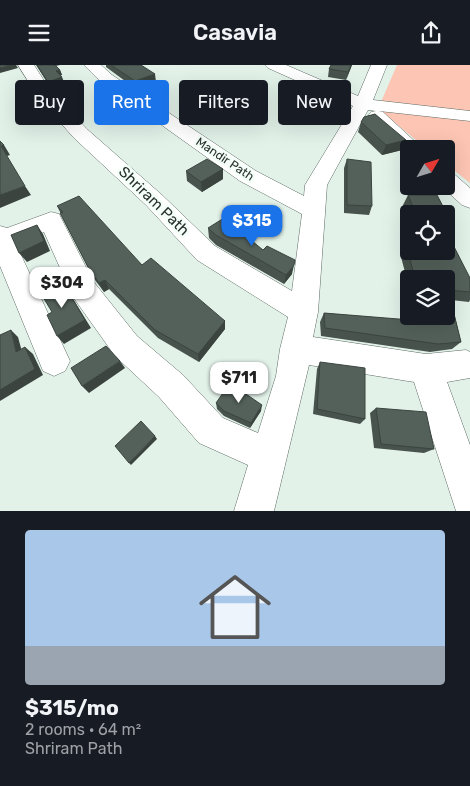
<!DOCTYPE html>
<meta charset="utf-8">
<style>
:root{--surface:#171b24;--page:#20242c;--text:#f1f3f6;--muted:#9ea1a6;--accent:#1a73e8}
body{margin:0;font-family:Rubik,sans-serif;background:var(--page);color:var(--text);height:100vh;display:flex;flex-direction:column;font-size:19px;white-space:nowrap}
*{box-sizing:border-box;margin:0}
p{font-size:16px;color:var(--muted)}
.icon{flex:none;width:28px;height:28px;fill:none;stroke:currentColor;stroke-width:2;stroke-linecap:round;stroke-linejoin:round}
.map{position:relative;height:446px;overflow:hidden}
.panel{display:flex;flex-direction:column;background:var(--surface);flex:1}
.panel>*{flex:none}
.guide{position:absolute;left:15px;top:15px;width:440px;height:45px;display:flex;gap:10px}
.needle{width:32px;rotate:51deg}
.fabs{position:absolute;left:400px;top:75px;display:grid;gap:10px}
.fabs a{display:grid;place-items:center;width:55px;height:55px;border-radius:5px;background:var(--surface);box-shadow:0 5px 20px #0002;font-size:25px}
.price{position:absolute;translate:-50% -42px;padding:0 11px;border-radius:10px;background:#fff;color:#222;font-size:16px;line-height:32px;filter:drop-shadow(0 1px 2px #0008)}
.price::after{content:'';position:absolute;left:50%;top:30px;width:15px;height:11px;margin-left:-8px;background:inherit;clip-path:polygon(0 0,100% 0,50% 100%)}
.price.current{background:var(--accent);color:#fff}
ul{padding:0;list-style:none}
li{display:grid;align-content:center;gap:10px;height:265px;padding:0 25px}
li span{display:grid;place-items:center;height:155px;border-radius:5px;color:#555}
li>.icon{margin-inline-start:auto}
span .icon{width:90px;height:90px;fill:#fffc;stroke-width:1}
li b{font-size:21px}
.tag{padding:0 18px;border-radius:5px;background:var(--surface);box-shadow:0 5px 20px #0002;font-size:18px;line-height:45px}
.tag.current{background:var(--accent);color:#fff}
header{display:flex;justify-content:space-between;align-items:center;height:65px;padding:0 25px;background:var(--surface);font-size:22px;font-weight:600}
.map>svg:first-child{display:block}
</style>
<header><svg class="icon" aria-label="menu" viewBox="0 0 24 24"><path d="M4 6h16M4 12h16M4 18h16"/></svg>Casavia<svg class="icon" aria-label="share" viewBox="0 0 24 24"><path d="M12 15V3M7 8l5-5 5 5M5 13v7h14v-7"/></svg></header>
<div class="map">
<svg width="470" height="446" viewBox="0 0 470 446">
<rect width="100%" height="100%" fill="#e2f2e9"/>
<path fill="#fdc5b3" d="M 397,0 L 470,0 L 470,118 L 446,99 L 446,84 L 427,84 L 378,44 Z"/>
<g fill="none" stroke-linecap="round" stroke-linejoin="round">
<g stroke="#5d6b63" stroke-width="1">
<path id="minor" d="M 18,0 L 34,0 L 52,28 L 88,65 L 162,130 L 215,181 L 292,226 L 302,149 L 240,116 L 100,16 L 84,0 L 101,0 L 112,10 L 256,106 L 304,131 L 305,120 L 353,41 L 268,3 L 265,0 L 286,0 L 358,31 L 371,0 L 387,0 L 373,35 L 470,46 L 470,56 L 379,46 L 383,47 L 423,84 L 409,84 L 409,89 L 371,55 L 368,51 L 371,47 L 376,46 L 368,45 L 327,120 L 318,247 L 313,272 L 426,289 L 466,285 L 470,287 L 470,313 L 447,317 L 470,380 L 470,446 L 456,446 L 414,317 L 309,300 L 274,446 L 234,446 L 248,400 L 199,378 L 159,332 L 115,291 L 73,232 L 44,167 L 16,179 L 70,296 L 65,306 L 54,311 L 43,306 L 0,201 L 0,161 L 7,163 L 51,147 L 59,149 L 93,216 L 137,271 L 183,310 L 223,353 L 258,368 L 276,311 L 280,284 L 288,252 L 197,195 L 146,140 L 74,73 L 40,35 Z
M 446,107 L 454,109 L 470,123 L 470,143 L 462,140 L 441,121 L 446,121 Z"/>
</g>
<use href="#minor" fill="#fff" fill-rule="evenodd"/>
</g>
<path fill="#48534d" d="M 36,0 L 60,0 L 56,1 L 60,5 L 62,10 L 60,10 L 64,17 L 50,22 Z
M 106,0 L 141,0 L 156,17 L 136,24 L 106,2 Z
M 352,0 L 346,15 L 328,12 L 329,4 Z
M 334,35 L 331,45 L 313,57 L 291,46 L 292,36 Z
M 361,57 L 406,75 L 402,85 L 382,90 L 358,67 Z
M 347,94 L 372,141 L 369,150 L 344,148 L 344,103 Z
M 223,104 L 223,114 L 202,127 L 187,116 L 186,106 Z
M 408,130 L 437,130 L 451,157 L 446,164 L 446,149 L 409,149 L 409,154 L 403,140 Z
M 57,141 L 142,200 L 225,256 L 225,264 L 199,297 L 158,273 L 109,224 L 104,227 L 95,215 L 90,206 Z
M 208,163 L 292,209 L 284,219 L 216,180 L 209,173 Z
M 407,182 L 470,213 L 470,235 L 469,237 L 451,235 L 461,277 L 452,284 L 430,287 L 321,271 L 320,257 L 324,248 L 403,255 L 402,249 L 409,241 L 409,251 L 446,251 L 446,214 L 409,214 L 409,222 L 401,192 Z
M 320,297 L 365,354 L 360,359 L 313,349 L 317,304 Z
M 216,338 L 261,346 L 250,363 L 224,351 L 217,344 Z
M 376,343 L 434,384 L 424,388 L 374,383 L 370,348 Z"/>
<path fill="#3b443f" d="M 10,0 L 16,0 L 18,3 L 0,8 L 0,3 Z
M 351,0 L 352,0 L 346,15 L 348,7 Z
M 60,5 L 62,10 L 58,11 L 56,6 Z
M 155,9 L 156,17 L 136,24 L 135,16 Z
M 62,12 L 64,17 L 50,22 L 48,17 Z
M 334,35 L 331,45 L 313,57 L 315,47 Z
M 406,75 L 402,85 L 382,90 L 386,80 Z
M 4,80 L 10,90 L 7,91 L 1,81 Z
M 223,104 L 223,114 L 202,127 L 201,117 Z
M 25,121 L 31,130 L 0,143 L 0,130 Z
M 37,160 L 43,169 L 50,186 L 27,197 L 19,188 Z
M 294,200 L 292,209 L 284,219 L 286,210 Z
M 105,215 L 109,224 L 104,227 L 99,218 Z
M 62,216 L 91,263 L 64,279 L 57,271 Z
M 225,256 L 225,264 L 199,297 L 198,289 Z
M 11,265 L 18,272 L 24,294 L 16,287 Z
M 25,282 L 33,289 L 43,310 L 0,336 L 0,325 Z
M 120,296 L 125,303 L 89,328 L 82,321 Z
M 262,340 L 261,346 L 250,363 L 251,358 Z
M 155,371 L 157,374 L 131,400 L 129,398 Z"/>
<path fill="#54615a" stroke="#3b443f" d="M 0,0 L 10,0 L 0,3 Z
M 37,0 L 55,0 L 60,5 L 56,6 L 62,12 L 48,17 Z
M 111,0 L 141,0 L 155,9 L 135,16 Z
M 331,0 L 351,0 L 348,7 L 329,4 Z
M 311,25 L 334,35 L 315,47 L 292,36 Z
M 375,49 L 406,75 L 386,80 L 361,57 L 364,52 Z
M 0,76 L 4,80 L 1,81 L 25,121 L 0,130 Z
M 207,94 L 223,104 L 201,117 L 186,106 Z
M 347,94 L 371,97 L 372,141 L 347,140 Z
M 408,130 L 437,130 L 451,157 L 446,157 L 446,149 L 416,149 Z
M 79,131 L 142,200 L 151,193 L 225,256 L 198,289 L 155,265 L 105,215 L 99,218 L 90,206 L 60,148 L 63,147 L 57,141 Z
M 224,153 L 263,185 L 267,181 L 295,195 L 294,200 L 286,210 L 216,170 L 208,163 Z
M 37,160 L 44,176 L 19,188 L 11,170 Z
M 446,166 L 470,213 L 470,227 L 448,225 L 461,277 L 438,279 L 325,263 L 324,248 L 411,255 L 410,251 L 446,251 L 446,214 L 415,214 L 407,182 L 409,182 L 409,186 L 446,186 Z
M 62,216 L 85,255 L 57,271 L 47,250 L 52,247 L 40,227 Z
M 11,265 L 16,287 L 25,282 L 35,304 L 0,325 L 0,270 Z
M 106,281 L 120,296 L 82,321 L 71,303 Z
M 320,297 L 365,303 L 365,354 L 317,344 Z
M 230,318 L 262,340 L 251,358 L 224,346 L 216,338 Z
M 376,343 L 426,347 L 434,384 L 381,379 Z
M 141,356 L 155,371 L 129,398 L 115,381 Z"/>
<g text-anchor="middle" stroke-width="5" stroke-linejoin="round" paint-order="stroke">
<g font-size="12" fill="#292f2c" stroke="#f2fef7">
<text transform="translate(225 94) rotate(34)" y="4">Mandir Path</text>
</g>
<g font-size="15" fill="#292f2c" stroke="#f2fef7">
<text transform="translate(154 136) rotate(44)" y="5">Shriram Path</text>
</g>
</g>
</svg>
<div class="fabs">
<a><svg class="needle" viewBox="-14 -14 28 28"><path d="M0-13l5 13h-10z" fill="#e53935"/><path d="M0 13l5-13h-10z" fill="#9ea1a6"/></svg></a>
<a><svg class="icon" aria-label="locate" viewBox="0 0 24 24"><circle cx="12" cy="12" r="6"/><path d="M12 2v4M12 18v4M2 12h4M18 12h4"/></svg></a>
<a><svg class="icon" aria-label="layers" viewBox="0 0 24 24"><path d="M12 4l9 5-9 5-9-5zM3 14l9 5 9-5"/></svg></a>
</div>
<b class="price current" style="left:252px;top:182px">$315</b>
<b class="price" style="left:62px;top:244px">$304</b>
<b class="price" style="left:239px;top:339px">$711</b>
<div class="guide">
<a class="tag">Buy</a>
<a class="tag current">Rent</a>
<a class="tag">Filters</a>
<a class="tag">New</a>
</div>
</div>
<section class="panel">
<ul>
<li><span style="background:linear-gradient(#a9c7e8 75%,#9aa5b1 0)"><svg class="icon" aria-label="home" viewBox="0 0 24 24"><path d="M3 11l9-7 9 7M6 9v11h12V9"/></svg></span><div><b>$315/mo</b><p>2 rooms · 64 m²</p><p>Shriram Path</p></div></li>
</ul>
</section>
